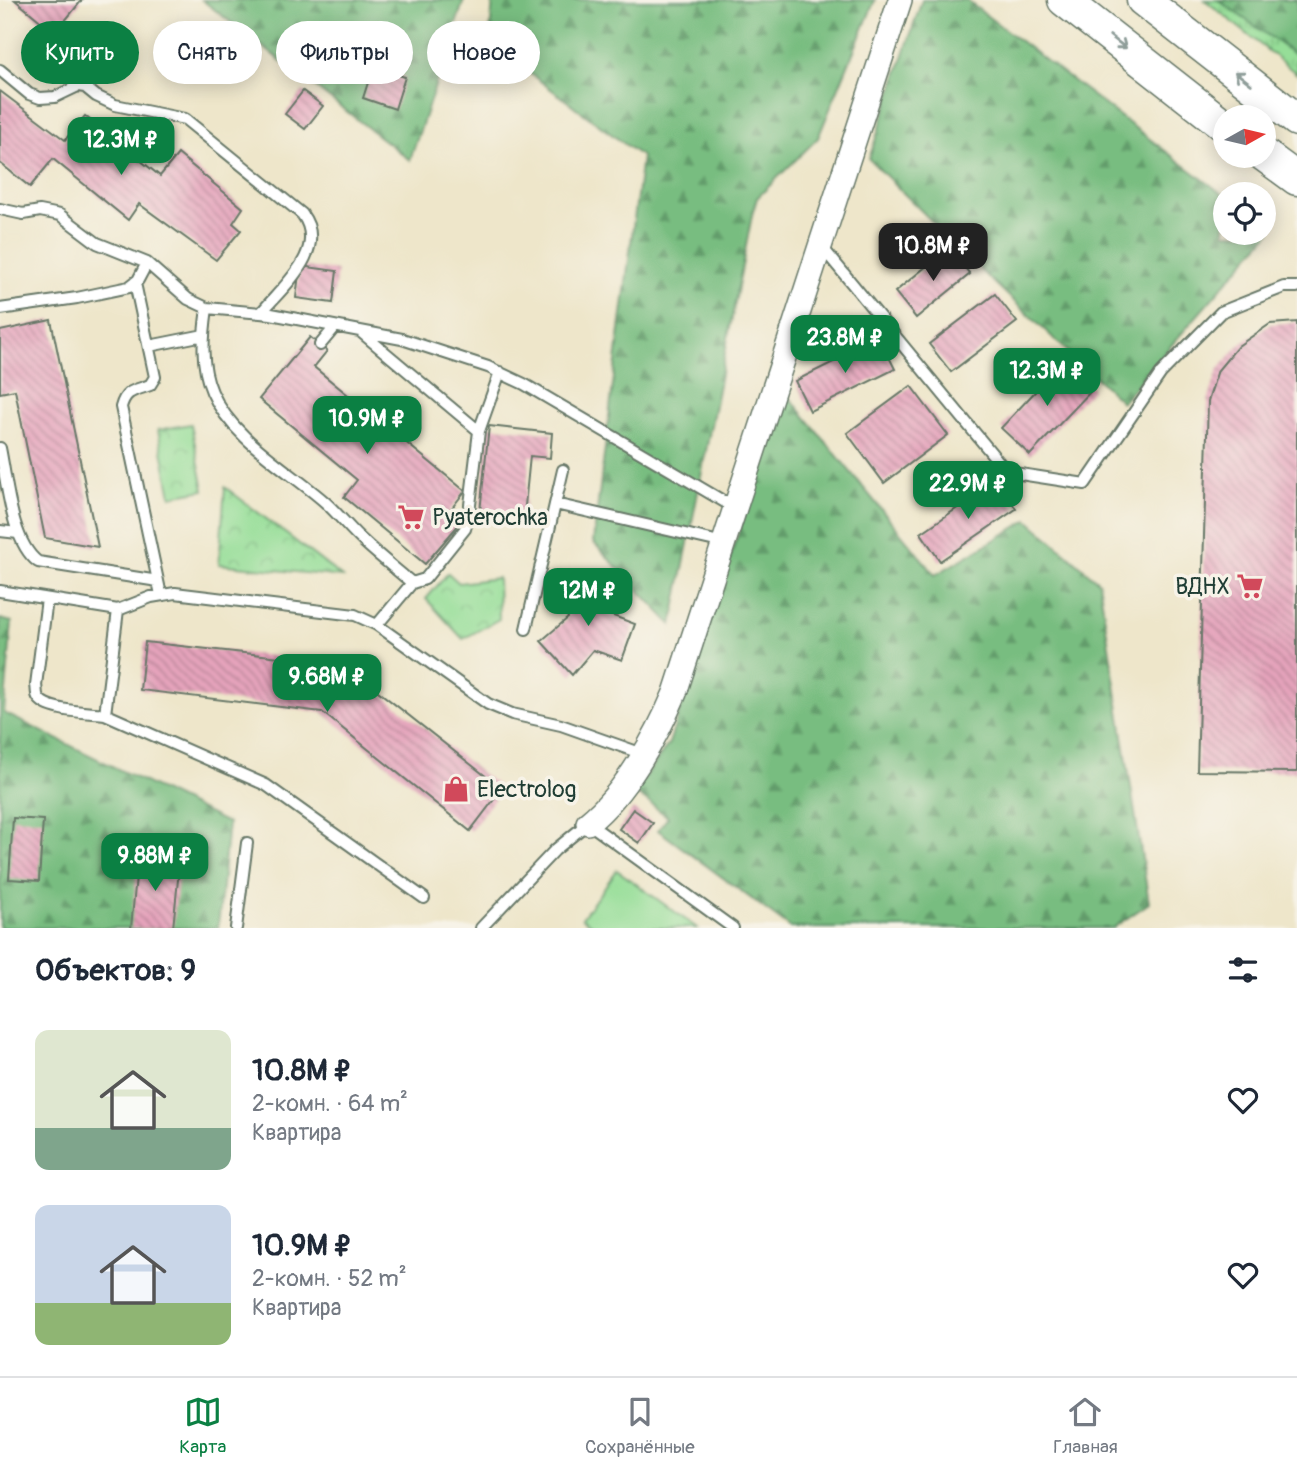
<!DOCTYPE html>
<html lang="ru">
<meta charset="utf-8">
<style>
:root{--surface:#fff;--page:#f6f6f7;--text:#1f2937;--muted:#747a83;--line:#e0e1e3;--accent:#0b8043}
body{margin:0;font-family:Pangolin,sans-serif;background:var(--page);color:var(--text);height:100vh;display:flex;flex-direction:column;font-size:26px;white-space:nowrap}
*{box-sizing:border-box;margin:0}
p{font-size:23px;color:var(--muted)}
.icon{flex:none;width:38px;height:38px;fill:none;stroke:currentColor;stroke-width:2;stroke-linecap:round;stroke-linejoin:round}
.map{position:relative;height:928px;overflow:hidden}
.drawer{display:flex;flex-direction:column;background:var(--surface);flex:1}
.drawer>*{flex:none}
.banner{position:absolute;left:21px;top:21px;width:700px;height:63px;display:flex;gap:14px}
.needle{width:46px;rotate:82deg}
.tools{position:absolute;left:1213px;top:105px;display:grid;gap:14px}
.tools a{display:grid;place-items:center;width:63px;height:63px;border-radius:50%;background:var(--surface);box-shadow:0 4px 18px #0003;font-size:35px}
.price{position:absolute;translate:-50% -60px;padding:0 16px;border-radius:14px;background:var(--accent);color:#fff;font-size:23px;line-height:46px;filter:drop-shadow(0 2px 4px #0008)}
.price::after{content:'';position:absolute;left:50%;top:42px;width:21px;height:16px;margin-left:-10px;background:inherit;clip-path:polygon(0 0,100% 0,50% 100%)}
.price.selected{background:#222;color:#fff}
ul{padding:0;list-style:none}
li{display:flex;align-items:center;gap:21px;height:175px;padding:0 35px}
li span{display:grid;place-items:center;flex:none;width:196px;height:140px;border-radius:14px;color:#555}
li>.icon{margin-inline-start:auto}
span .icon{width:84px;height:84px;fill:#fffc;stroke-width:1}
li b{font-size:30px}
h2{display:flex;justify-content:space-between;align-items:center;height:84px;padding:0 35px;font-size:30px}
.tag{padding:0 24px;border-radius:32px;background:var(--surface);box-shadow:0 4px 18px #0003;font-size:24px;line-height:63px}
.tag.selected{background:var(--accent);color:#fff}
.menu{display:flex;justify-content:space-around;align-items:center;height:98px;border-top:2px solid var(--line);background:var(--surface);font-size:19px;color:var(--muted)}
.menu a{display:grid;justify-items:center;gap:4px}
.menu .selected{color:var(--accent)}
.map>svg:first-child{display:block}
</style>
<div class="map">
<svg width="1297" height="928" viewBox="0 0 1297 928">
<defs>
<pattern id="grass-tufts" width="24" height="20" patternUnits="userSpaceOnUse" patternTransform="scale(1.75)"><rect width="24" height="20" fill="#96de98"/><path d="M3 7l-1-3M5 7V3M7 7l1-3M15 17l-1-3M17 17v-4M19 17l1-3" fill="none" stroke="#81bf84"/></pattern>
<pattern id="forest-firs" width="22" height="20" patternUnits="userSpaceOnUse" patternTransform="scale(1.75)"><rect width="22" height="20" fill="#78bd80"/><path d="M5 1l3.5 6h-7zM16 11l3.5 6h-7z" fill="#629b6a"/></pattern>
<pattern id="park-crowns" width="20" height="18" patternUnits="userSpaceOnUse" patternTransform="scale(1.75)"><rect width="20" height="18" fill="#96de98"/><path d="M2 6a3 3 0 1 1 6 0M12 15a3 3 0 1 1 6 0" fill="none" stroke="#81bf84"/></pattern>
<pattern id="building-back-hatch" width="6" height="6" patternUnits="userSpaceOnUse" patternTransform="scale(1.75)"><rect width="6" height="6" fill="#e5a3bb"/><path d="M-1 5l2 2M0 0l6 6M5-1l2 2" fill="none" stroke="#b98699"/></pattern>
</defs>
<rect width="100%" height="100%" fill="#f7f3e8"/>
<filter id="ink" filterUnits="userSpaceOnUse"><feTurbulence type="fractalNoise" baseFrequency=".0143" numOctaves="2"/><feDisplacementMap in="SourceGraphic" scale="14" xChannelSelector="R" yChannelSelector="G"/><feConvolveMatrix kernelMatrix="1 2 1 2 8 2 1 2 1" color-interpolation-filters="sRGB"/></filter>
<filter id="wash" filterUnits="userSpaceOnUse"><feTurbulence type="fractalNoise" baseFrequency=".00686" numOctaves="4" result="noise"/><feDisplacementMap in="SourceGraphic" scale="28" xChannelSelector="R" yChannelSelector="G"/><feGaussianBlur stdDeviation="1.57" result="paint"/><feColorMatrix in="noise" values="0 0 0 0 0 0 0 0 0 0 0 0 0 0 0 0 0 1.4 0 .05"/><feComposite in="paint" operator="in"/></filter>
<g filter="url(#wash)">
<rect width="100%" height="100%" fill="#eee6ca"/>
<path fill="url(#grass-tufts)" stroke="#5a8e66" stroke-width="2" d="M 1205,0 L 1297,0 L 1297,74 Z"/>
<path fill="url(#forest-firs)" stroke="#4c7d5a" stroke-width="2" d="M 202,0 L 464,0 L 410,160 Z
M 493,0 L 875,0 L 818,138 L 757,198 L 752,215 L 672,625 L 593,542 L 642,157 L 489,43 Z
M 922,0 L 966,0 L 1225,196 L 1225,233 L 1264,233 L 1264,225 L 1271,231 L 1122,402 L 986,275 L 869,159 Z
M 1218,0 L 1297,0 L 1297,56 Z
M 785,392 L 935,575 L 1028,520 L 1099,582 L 1149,903 L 1113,928 L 791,928 L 658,830 L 668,817 L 635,792 L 669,743 Z
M 0,619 L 12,622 L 4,713 L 228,823 L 218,928 L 0,928 Z"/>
<path fill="url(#park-crowns)" stroke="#5a8e66" stroke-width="2" d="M 191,424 L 204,490 L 171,496 L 158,430 Z
M 225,487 L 342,577 L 219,564 Z
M 448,573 L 459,583 L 498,578 L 499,619 L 463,639 L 426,599 Z"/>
<path fill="#96de98" stroke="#5a8e66" stroke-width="2" d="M 617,870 L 697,928 L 596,928 L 582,918 Z"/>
<g id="blocks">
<path fill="url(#building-back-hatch)" d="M 15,0 L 82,0 L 55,33 Z
M 373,67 L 405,77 L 395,109 L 363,98 Z
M 0,91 L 65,140 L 85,116 L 160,176 L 178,154 L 243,208 L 233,223 L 241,230 L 216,260 L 139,204 L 128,220 L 53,159 L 30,187 L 0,163 Z
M 303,91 L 323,106 L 305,129 L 285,114 Z
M 949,248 L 970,274 L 916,318 L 895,292 Z
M 300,266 L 337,271 L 333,303 L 296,298 Z
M 995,294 L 1017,322 L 951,372 L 929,344 Z
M 51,320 L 98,547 L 45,538 L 15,390 L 0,393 L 0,331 Z
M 1297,322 L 1297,772 L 1197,771 L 1208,401 L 1218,370 L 1238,346 L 1270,324 Z
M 310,337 L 327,351 L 314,367 L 465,491 L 448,513 L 460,523 L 425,564 L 344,497 L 357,480 L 259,399 Z
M 880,339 L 895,369 L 810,411 L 795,381 Z
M 1064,361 L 1093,389 L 1030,455 L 1001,428 Z
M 911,386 L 948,435 L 884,483 L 847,433 Z
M 489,426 L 552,433 L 550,458 L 530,456 L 524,516 L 480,512 Z
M 997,481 L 1016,509 L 940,561 L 921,533 Z
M 603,581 L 608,614 L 635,624 L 622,660 L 593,650 L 572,675 L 541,641 L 568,618 L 560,591 Z
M 145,642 L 326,662 L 355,673 L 502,789 L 470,831 L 322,712 L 140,690 Z
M 633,809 L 653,823 L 639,843 L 619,829 Z
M 13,818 L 43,820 L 39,881 L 9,879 Z
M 138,856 L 180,860 L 173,928 L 131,928 Z"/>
</g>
</g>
<g filter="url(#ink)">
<use href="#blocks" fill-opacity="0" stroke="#677868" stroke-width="2"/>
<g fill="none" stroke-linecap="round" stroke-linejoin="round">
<g stroke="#677868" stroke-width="14">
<path id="lane" d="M 0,70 L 29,94 L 40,98 L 55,97 L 78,86 L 85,87 L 96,96 L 115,105 L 185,119 L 302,214 C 329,250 283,286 261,313
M 0,209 L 23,214 L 40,211 L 60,215 L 97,243 L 147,263 L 188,299 L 207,308 L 271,314 L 402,339 L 488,367 L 524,384 L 735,508
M 822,247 L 1007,472 L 1085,484 L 1161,373 L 1221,312 L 1284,287 L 1297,287
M 135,283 L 155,377 L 150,385 C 135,391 126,389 121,407 L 161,595
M 207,308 C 203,337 200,364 212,392 C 232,439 289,470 326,503 C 339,515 350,529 363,541 C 379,556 396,569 412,583 L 425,579 L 465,529 L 469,513 L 479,431 L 500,372
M 0,309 L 77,298 L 129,287 L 138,280 L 147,263
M 362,333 L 479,431
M 320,345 L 335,327
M 149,346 L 204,335
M 0,448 C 7,481 11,542 38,562 L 158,581
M 555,504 L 724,543
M 0,531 L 18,533
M 0,591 L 118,610 L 151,597 L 175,593 L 355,615 L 377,625 L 488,704 L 512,714 L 561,725 L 643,754
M 47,599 L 36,685 C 37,689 36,694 38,697 C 46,712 89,712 105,714
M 118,610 L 105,714 L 266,785 L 424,898
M 377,625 L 412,583
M 526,629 L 563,470
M 236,928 L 247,843
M 481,928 L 555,850 L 588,823 L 733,928"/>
</g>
<g stroke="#677868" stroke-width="26">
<path id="street" d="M 588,823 C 625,794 657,736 675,693 L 900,0"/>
</g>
<g stroke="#677868" stroke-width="35">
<path id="secondary" d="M 1064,0 L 1225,126
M 1143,0 L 1297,120
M 1264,155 L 1297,179"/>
</g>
<use href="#lane" stroke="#fff" stroke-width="10"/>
<use href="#street" stroke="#fff" stroke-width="23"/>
<use href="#secondary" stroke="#fff" stroke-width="32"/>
</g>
<defs><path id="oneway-shaft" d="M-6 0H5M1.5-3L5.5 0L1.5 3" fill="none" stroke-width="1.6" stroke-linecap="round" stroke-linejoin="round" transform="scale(1.75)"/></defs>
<g stroke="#8f9e9a">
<use href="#oneway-shaft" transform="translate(1118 42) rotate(38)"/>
<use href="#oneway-shaft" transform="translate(1243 78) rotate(-142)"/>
</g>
</g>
<defs>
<g id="supermarket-bare" transform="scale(2.1)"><path d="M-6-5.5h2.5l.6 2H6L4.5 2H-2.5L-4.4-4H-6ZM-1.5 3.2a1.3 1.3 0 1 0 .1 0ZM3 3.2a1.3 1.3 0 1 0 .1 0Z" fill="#d1495b" stroke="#f7f3e8" stroke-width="2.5" paint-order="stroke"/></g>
<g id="shop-bare" transform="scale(2.1)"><path d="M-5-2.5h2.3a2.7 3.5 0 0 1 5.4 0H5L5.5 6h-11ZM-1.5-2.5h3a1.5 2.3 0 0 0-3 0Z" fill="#d1495b" stroke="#f7f3e8" stroke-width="2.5" paint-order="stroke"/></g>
</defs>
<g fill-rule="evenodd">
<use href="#supermarket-bare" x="411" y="517"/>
<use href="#supermarket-bare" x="1250" y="586"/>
<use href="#shop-bare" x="456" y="789"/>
</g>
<g text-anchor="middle" stroke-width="7" stroke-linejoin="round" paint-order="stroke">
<g font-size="23" fill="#1f3d34" stroke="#f7f3e8" text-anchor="start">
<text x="432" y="525">Pyaterochka</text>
<text x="1229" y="594" text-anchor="end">ВДНХ</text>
<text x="477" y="797">Electrolog</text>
</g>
</g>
</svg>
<div class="tools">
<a><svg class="needle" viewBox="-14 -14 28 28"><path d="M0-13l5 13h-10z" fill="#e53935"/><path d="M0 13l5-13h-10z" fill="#747a83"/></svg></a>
<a><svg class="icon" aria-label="locate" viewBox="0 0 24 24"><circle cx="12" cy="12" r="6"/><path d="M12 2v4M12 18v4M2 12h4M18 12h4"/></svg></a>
</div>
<b class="price" style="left:121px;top:177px">12.3M ₽</b>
<b class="price selected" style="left:933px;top:283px">10.8M ₽</b>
<b class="price" style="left:845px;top:375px">23.8M ₽</b>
<b class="price" style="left:1047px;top:408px">12.3M ₽</b>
<b class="price" style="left:367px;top:456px">10.9M ₽</b>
<b class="price" style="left:968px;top:521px">22.9M ₽</b>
<b class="price" style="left:588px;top:628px">12M ₽</b>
<b class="price" style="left:327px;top:714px">9.68M ₽</b>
<b class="price" style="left:155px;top:893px">9.88M ₽</b>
<div class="banner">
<a class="tag selected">Купить</a>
<a class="tag">Снять</a>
<a class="tag">Фильтры</a>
<a class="tag">Новое</a>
</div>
</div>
<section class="drawer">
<h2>Объектов: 9<svg class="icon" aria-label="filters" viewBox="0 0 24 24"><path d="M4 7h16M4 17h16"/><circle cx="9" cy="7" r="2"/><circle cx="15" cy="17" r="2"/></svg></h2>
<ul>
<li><span style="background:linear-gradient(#dfe7d0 70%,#7fa58c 0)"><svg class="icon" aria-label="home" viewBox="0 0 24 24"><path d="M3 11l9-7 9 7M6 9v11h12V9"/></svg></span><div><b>10.8M ₽</b><p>2-комн. · 64 m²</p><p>Квартира</p></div><svg class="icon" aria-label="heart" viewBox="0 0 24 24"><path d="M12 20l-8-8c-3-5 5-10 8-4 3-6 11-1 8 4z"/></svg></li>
<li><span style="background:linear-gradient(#c9d6e8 70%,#8fb573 0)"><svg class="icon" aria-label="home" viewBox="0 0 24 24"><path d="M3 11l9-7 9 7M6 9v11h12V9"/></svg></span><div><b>10.9M ₽</b><p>2-комн. · 52 m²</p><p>Квартира</p></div><svg class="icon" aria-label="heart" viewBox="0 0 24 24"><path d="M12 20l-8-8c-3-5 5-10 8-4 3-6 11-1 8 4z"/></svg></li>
</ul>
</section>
<nav class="menu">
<a class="selected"><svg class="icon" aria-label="map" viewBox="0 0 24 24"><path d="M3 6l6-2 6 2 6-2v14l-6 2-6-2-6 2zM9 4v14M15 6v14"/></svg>Карта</a>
<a><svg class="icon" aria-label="saved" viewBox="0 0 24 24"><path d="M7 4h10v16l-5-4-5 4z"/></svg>Сохранённые</a>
<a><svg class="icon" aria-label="home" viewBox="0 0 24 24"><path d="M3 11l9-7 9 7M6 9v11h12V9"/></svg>Главная</a>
</nav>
